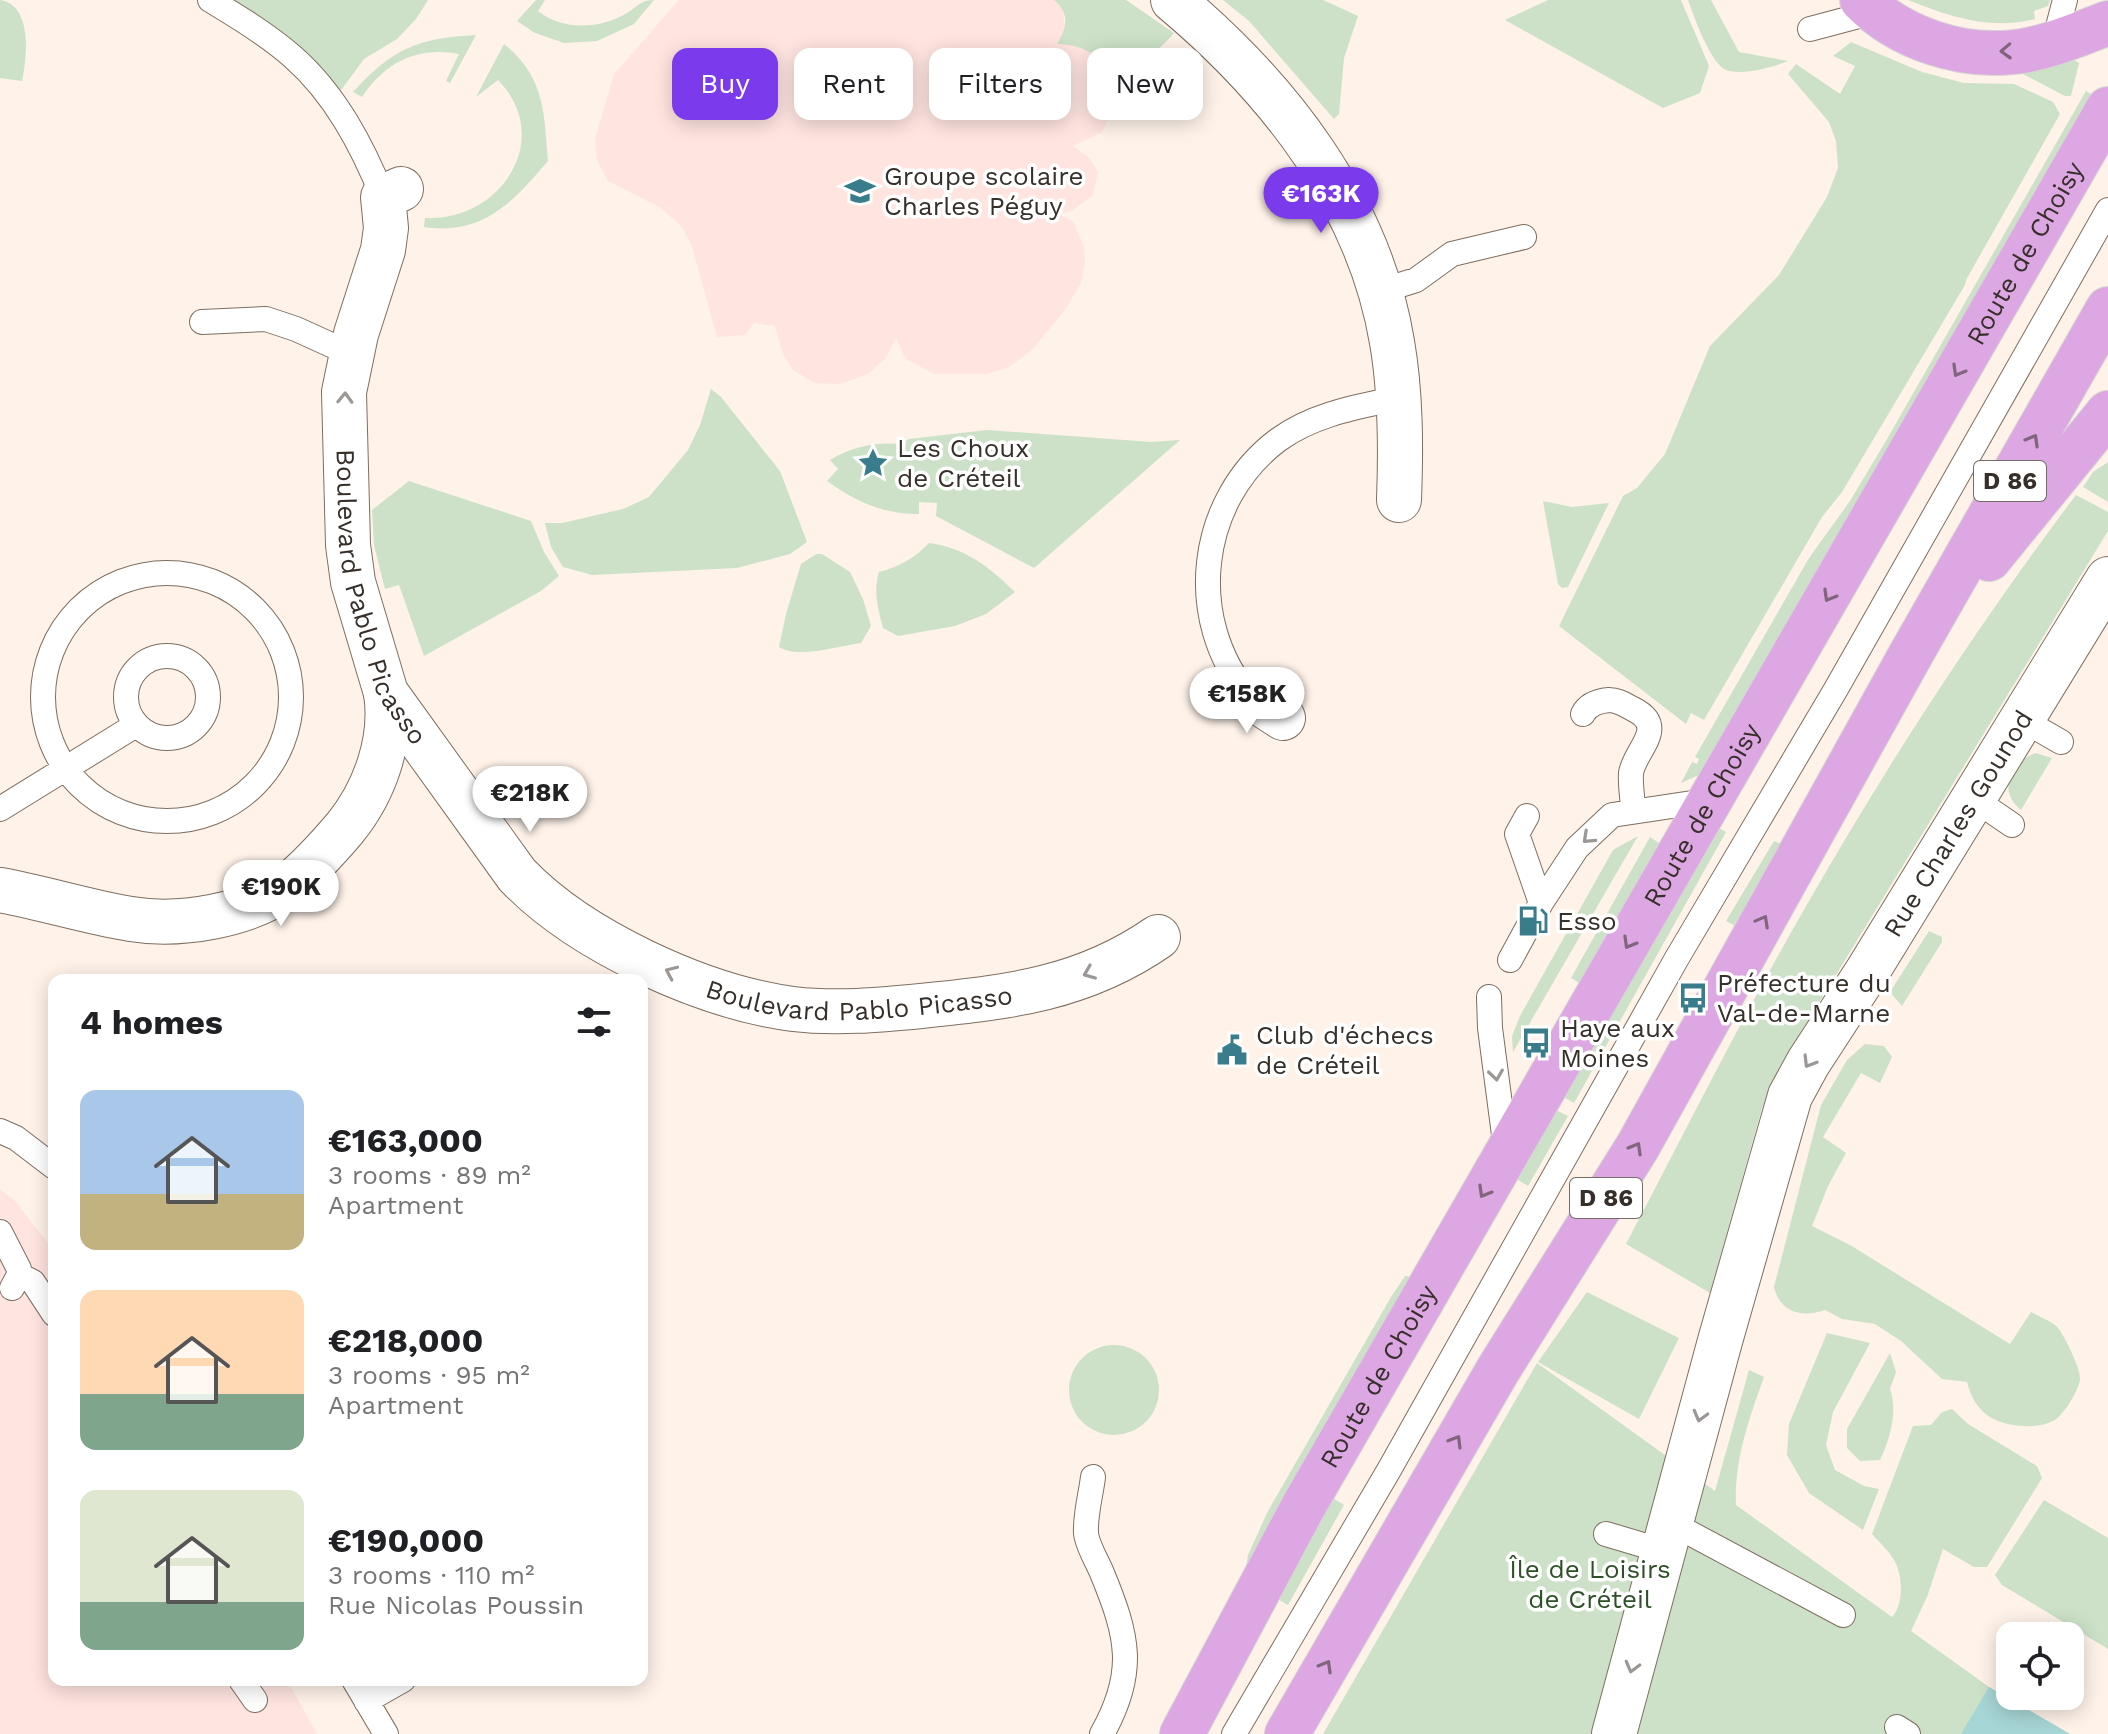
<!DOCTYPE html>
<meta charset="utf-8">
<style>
:root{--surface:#fff;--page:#f2f2f2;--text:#202124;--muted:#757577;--accent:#7c3aed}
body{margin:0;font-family:"Work Sans",sans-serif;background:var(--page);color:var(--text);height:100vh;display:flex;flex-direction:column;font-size:30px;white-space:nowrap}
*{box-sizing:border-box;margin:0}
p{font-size:26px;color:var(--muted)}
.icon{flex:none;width:44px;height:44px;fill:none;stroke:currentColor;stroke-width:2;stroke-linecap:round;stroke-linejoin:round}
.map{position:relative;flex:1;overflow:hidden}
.drawer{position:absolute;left:48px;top:974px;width:600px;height:712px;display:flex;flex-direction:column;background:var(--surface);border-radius:16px;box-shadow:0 4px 20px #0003}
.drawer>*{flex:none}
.guide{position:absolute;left:672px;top:48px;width:760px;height:72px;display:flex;gap:16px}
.tools{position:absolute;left:1996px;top:1622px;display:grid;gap:16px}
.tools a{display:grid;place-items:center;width:88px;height:88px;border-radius:16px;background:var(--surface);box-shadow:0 4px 20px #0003;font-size:40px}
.price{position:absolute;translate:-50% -68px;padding:0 18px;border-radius:28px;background:#fff;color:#222;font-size:26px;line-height:52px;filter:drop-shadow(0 2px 4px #0008)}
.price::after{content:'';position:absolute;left:50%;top:48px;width:24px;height:18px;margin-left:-12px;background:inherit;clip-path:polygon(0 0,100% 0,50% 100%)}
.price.current{background:var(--accent);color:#fff}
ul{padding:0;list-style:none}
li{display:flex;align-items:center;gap:24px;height:200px;padding:0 32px}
li span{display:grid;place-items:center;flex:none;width:224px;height:160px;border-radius:16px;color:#555}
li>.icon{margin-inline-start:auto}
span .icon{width:96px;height:96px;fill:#fffc;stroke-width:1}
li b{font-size:34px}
h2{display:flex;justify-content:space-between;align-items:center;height:96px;padding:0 32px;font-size:34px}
.chip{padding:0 28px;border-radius:16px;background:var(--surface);box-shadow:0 4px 20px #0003;font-size:28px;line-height:72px}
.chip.current{background:var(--accent);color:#fff}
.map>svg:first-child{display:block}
</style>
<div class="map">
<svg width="2108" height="1734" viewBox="0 0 2108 1734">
<rect width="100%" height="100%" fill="#fef2e9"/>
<path fill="#ffe4e0" d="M 679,0 L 1054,0 L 1063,8 L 1065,30 L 1080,45 L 1095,54 L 1109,67 L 1116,85 L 1116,104 L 1102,132 L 1073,146 L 1089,158 L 1098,172 L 1095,185 L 1092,196 L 1072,211 L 1058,214 L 1073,221 L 1084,247 L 1085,262 L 1081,283 L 1064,311 L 1032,350 L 1009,367 L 987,374 L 934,374 L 906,359 L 896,338 L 885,359 L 868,374 L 840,384 L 814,383 L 792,369 L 783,354 L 775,326 L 754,323 L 745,335 L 717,337 L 692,246 L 682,227 L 661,208 L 608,181 L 597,160 L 595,139 L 614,74 Z
M 0,1189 L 15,1201 L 54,1251 L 54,1680 L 287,1680 L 317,1734 L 0,1734 Z"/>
<path fill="#cce1c8" d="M 0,0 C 33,5 27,58 22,81 L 0,78 Z
M 234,0 L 428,0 L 416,19 L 397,39 L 364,59 L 339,93 L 265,21 Z
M 536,0 L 545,0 L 538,11 C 563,31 601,29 627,13 C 638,6 641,0 654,0 L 634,24 L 597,41 L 564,43 L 535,33 L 517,21 Z
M 1054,0 L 1126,0 L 1174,33 C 1154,56 1139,64 1109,67 C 1092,51 1080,45 1057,44 C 1067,28 1070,13 1054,0 Z
M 1223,0 L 1323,0 L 1358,16 L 1344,58 L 1339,114 L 1334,119 L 1249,21 Z
M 1548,0 L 1681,0 L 1709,66 L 1700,93 L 1663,108 L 1505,20 Z
M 1688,0 L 1711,0 L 1739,52 L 1788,61 C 1774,67 1738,77 1724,69 C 1709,59 1694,17 1688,0 Z
M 1908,0 L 2050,0 L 2048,6 L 2034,11 L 2035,19 C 1990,31 1949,16 1908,0 Z
M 476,35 L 450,83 L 446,81 L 459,54 C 418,46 385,62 362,97 L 353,92 C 393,48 418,38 476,35 Z
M 1851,42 L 1922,72 L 1964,83 L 2014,84 L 2053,102 L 2060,114 L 1966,280 L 1965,285 L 1842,492 L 1822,517 L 1704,720 L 1691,713 L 1686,724 L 1559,626 L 1623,496 L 1637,488 L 1665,454 L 1710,346 L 1779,275 L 1827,197 L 1838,168 L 1836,141 L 1829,122 L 1788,74 L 1796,64 L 1840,94 L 1855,66 L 1833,56 Z
M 504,44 C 545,77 544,113 548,161 C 513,202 483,236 424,227 L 425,218 C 501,222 555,138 498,80 L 476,97 Z
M 2074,60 L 2079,63 L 2071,96 L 2065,96 L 2021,73 L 2050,68 Z
M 2086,91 L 2096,97 L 1708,771 L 1681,783 L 1692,762 L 1697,764 L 1699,759 L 1695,757 L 1809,558 L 1850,501 L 1887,439 Z
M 711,389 L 721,397 L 780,471 L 807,542 L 790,554 L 737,568 L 592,575 L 563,567 L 551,547 L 545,523 L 562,523 L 623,509 L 649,497 L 688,450 L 700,425 Z
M 987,430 L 1151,442 L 1180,440 L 1034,568 L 936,516 L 937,503 L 919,502 L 919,514 C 882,514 857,502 827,481 L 838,469 L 830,460 C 854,445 878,442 906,444 L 905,441 L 909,439 Z
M 2108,462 L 2108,502 L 2083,487 L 2093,472 Z
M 409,481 L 531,521 L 544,552 L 559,576 L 541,591 L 424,656 L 399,585 L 385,589 L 374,545 L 372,510 Z
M 2076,495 L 2108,512 L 2108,531 L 1788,1053 L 1762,1108 L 1710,1293 L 1626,1244 C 1686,1130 1744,1013 1809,901 C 1890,760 1978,625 2076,495 Z
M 1543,501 L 1572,507 L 1609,503 L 1568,587 L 1562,588 L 1558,584 Z
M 929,543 C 966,548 989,567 1015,592 L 986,614 L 955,626 L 898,636 L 883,628 C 878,608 873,592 879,572 C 899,567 915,558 929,543 Z
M 816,554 L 822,554 L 850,572 L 863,599 L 871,626 L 861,643 C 839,646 797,659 779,647 L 786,614 L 801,564 Z
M 2036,753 L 2052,758 L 2021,810 C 1997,792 2010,761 2036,753 Z
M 1715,826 L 1726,832 L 1574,1103 L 1560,1095 Z
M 1638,836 L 1513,1052 L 1512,1036 L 1520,1016 L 1613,850 Z
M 1650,837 L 1662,845 L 1581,984 L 1571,978 Z
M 1774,841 L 1787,846 L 1741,929 L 1726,921 Z
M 1929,931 L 1942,937 L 1942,942 L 1902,1006 L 1890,992 Z
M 1865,1044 L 1884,1046 L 1892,1057 L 1880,1083 L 1861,1073 L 1823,1137 L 1846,1153 L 1828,1186 L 1812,1226 L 1850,1245 L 2010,1344 L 2031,1312 C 2039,1317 2052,1321 2058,1328 C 2065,1337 2080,1367 2080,1379 C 2079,1390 2064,1414 2055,1420 C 2046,1425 2034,1427 2025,1426 C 1994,1425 1975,1413 1967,1382 L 1942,1379 L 1901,1341 L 1875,1324 L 1842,1319 L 1825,1310 C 1803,1318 1780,1313 1774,1287 L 1821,1105 L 1847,1060 Z
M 1552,1108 L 1568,1116 L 1528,1186 L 1513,1177 Z
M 1405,1276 L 1412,1277 L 1245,1575 L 1248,1555 L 1268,1511 L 1391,1297 Z
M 1587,1292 L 1679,1338 L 1639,1419 L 1538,1362 Z
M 1827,1333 L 1870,1343 L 1833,1412 L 1826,1445 L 1835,1470 L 1864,1486 L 1879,1489 L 1863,1530 L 1809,1493 L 1787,1455 L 1789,1424 Z
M1069 1390a45 45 0 1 1 90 0a45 45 0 1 1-90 0Z
M 1890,1353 L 1896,1372 L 1890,1389 C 1898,1411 1890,1439 1880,1460 L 1860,1461 L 1847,1448 L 1847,1429 Z
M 1537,1363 L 1715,1491 L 1749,1370 L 1764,1377 C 1749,1419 1734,1460 1736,1505 L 1892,1617 C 1904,1605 1903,1574 1894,1560 C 1888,1550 1879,1542 1872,1534 L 1913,1426 L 1931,1425 L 1942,1412 L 1952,1409 L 1968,1424 L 2037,1466 L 2042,1478 L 1987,1567 L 1974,1567 L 1943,1549 L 1927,1597 L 1911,1631 L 1989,1687 L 2070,1734 L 1323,1734 Z
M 1331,1497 L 1344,1505 L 1288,1605 L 1276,1598 Z
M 2044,1500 L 2108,1538 L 2108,1649 L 2002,1585 L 1995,1575 Z"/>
<path fill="#a7d6d6" d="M 1989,1687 L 2070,1734 L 1961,1734 Z"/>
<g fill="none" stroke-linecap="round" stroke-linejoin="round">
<g stroke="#7f6e60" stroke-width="26">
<path id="service" d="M 210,0 C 238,17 268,35 293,57 C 335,94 362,145 383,197
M 1810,29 L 1874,12
M 2054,42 L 2065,0
M 1381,291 L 1416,280 L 1452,254 L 1524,237
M 202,322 L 266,319 L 296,329 L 351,354
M43 697a124 124 0 1 1 248 0a124 124 0 1 1-248 0Z
M126 697a41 41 0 1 1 82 0a41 41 0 1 1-82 0Z
M 1249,696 C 1184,619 1198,500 1278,440 C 1314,414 1357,407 1399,398
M 1583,714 C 1588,704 1598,701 1609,700 C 1618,700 1625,705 1633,709 C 1669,727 1635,749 1631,773 C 1630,785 1633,799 1633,811
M 2021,719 L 2061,742
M 1974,799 L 2012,825
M 0,809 L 136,725
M 1527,816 L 1517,834 L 1541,903
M 1510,960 L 1541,903 L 1577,848 L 1612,815 L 1712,800
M 1489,997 L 1490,1028 L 1506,1150
M 0,1131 L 16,1138 L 54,1167
M 0,1232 L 19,1269 L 19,1275 L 12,1288
M 19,1275 L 33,1282 L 54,1314
M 1093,1477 C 1091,1494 1085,1515 1086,1533 C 1087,1545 1097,1561 1102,1573 C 1128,1636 1137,1672 1102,1734
M 1671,1523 L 1843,1615
M 1606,1534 L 1663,1551
M 241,1680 L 255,1700
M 354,1680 L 386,1734
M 366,1701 L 403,1680
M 1897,1727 L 1908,1734
M 1234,1734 L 1389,1470 L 1677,958 L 1836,689 L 2108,210"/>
</g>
<g stroke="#7f6e60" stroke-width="46">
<g id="minor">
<path d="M 1173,0 C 1278,88 1369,203 1392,342 C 1401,394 1401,447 1399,500"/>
<path id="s1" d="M 401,189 L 383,197 L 386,228 L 383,250 L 356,334 L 344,392 L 348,545 L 353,582 L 386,693 L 517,875 C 580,941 703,997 793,1009 C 835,1014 880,1010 921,1006 C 1009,997 1083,989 1158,937"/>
<path d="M 1249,696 L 1283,718"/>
<path d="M 0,890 C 44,898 87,912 131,919 C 179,927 250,916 289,885 C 309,869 328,848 345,828 C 375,791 393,740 386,693"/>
<path id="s2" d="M 1614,1734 L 1720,1341 L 1790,1096 L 1808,1063 L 1867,972 L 2108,579"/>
</g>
</g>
<g stroke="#d7d5d4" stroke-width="46">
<g id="primary">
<path d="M 1862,0 C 1900,38 1960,58 2014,52 C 2045,49 2079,34 2108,23"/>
<path d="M 1989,559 L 2108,413"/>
<path id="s3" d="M 1182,1734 L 1303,1507 L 2108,109"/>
<path d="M 1287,1734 L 1498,1370 L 1638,1146 L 1911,654 L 2108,309"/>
</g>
</g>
<use href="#service" stroke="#fff" stroke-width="24"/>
<use href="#minor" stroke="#fff" stroke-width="44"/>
<use href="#primary" stroke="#dca7e3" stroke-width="44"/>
</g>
<defs><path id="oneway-chevron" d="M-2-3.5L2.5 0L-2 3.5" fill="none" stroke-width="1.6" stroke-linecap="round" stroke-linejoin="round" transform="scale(2)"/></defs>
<g stroke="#81657d">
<use href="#oneway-chevron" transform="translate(2006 51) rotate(178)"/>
<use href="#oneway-chevron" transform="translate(1958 371) rotate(120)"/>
<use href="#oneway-chevron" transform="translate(2033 440) rotate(-60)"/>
<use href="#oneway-chevron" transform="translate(1829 596) rotate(120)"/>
<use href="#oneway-chevron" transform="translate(1763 921) rotate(-61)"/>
<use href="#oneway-chevron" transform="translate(1629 943) rotate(120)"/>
<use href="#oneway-chevron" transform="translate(1636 1148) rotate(-60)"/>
<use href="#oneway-chevron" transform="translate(1484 1192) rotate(120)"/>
<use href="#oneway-chevron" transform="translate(1456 1441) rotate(-59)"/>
<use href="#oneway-chevron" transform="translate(1326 1666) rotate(-60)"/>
</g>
<g stroke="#9b9794">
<use href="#oneway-chevron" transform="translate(345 398) rotate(-88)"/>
<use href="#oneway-chevron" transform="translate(1588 838) rotate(137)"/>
<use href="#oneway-chevron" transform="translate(671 972) rotate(-156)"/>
<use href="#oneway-chevron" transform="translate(1089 973) rotate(158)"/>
<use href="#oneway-chevron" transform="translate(1809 1062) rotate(121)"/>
<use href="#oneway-chevron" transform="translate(1496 1075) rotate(82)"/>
<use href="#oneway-chevron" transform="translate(1700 1416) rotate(105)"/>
<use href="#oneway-chevron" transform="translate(1632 1667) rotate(105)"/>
</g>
<defs>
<g id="school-bare" transform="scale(2.4)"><path d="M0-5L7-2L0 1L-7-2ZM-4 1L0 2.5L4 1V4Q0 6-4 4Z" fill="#397d8c" stroke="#fff" stroke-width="2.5" paint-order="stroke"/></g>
<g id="sight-bare" transform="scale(2.4)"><path d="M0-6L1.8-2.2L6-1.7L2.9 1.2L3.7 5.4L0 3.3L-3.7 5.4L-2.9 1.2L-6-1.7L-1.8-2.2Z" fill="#397d8c" stroke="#fff" stroke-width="2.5" paint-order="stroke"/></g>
<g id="fuel-bare" transform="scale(2.4)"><path d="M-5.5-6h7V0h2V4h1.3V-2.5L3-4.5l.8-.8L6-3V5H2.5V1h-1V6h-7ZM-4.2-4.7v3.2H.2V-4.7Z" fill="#397d8c" stroke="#fff" stroke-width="2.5" paint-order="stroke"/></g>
<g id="bus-bare" transform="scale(2.4)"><path d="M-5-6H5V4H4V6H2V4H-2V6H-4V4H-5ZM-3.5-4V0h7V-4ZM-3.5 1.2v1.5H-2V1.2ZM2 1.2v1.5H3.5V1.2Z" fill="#397d8c" stroke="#fff" stroke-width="2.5" paint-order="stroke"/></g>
<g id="civic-bare" transform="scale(2.4)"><path d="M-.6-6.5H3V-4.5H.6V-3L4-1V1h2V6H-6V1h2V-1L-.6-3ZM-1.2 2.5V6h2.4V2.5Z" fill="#397d8c" stroke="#fff" stroke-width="2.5" paint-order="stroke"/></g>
</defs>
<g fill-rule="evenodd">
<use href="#school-bare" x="860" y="191"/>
<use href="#sight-bare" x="873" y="463"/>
<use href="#fuel-bare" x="1533" y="921"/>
<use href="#bus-bare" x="1693" y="998"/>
<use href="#bus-bare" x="1536" y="1043"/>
<use href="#civic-bare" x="1232" y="1050"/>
</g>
<g text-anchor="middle" stroke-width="7" stroke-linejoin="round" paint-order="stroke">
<g fill="#fff" stroke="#736d69" stroke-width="2">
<rect x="1974" y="461" width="72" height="40" rx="6"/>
<rect x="1570" y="1178" width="72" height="40" rx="6"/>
</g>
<g font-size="24" font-weight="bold" fill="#372f29">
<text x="2010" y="489">D 86</text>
<text x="1606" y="1206">D 86</text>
</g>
<g font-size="26" fill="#372f29" stroke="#fff" text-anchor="start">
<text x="884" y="185">Groupe scolaire<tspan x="884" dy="30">Charles Péguy</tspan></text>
<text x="897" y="457">Les Choux<tspan x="897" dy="30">de Créteil</tspan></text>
<text x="1557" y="930">Esso</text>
<text x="1717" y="992">Préfecture du<tspan x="1717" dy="30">Val-de-Marne</tspan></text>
<text x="1560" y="1037">Haye aux<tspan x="1560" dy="30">Moines</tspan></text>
<text x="1256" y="1044">Club d'échecs<tspan x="1256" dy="30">de Créteil</tspan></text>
</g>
<g font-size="26" fill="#372f29" stroke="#fff">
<text dy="9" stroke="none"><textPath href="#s3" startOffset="1704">Route de Choisy</textPath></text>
<text dy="9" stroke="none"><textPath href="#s1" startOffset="432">Boulevard Pablo Picasso</textPath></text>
<text dy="9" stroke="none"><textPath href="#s3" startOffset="1056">Route de Choisy</textPath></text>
<text dy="9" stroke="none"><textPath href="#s2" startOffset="982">Rue Charles Gounod</textPath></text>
<text dy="9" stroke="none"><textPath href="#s1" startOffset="1128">Boulevard Pablo Picasso</textPath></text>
<text dy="9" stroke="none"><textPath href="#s3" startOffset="408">Route de Choisy</textPath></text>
</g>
<g font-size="26" fill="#2d5027" stroke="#fff">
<text x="1590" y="1578">Île de Loisirs<tspan x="1590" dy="30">de Créteil</tspan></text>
</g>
</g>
</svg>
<div class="tools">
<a><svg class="icon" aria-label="locate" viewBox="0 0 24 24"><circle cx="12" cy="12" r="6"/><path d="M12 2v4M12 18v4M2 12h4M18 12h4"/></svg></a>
</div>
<b class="price current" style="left:1321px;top:235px">€163K</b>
<b class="price" style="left:1247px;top:735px">€158K</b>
<b class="price" style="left:530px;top:834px">€218K</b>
<b class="price" style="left:281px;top:928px">€190K</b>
<div class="guide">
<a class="chip current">Buy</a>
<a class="chip">Rent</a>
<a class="chip">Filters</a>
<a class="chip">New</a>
</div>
<section class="drawer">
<h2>4 homes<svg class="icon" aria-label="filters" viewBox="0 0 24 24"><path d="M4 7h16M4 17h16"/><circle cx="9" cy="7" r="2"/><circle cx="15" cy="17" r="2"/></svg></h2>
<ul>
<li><span style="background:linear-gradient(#a9c7e8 65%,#c2b280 0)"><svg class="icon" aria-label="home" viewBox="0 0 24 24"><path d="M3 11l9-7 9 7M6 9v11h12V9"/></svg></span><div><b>€163,000</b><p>3 rooms · 89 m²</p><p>Apartment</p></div></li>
<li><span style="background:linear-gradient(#ffd9b3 65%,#7fa58c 0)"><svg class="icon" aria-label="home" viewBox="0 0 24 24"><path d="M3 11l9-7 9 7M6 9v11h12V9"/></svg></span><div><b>€218,000</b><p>3 rooms · 95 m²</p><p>Apartment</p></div></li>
<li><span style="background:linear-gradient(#dfe7d0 70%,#7fa58c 0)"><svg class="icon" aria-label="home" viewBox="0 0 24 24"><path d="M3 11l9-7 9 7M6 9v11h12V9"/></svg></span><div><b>€190,000</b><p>3 rooms · 110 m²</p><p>Rue Nicolas Poussin</p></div></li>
</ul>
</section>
</div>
